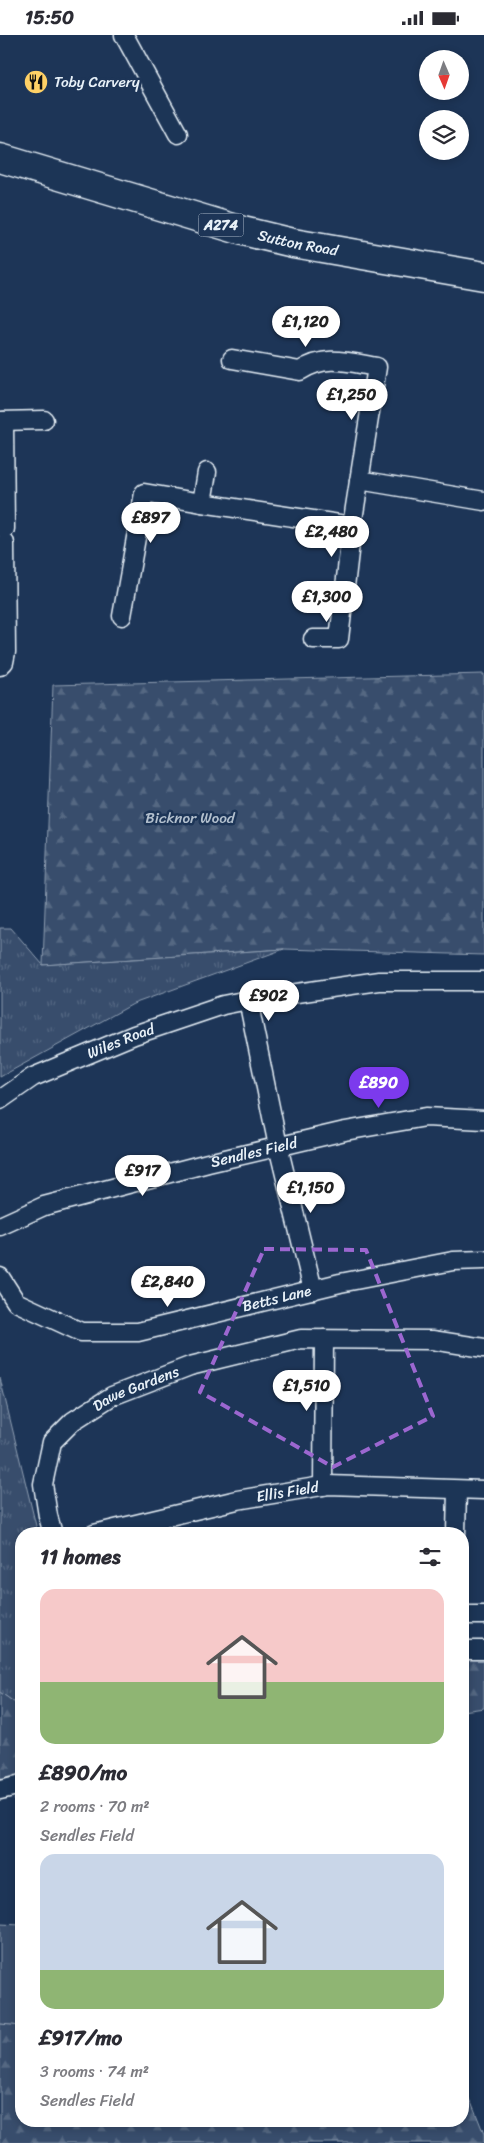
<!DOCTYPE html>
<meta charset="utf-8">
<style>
:root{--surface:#fff;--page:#f7f7f7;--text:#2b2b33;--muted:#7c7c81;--accent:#7c3aed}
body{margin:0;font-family:Sriracha,sans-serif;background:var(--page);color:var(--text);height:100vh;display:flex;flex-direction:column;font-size:19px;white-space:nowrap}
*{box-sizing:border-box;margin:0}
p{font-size:16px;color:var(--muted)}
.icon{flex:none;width:28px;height:28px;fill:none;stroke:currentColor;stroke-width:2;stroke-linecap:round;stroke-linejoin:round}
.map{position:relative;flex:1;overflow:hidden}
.details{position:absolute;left:15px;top:1492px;width:454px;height:600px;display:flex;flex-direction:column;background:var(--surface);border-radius:20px;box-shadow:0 2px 8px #0003}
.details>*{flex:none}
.needle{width:32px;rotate:178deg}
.tools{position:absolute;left:419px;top:15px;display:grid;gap:10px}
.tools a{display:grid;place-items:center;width:50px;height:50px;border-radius:50%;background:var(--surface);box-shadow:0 2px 8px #0003;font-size:25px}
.price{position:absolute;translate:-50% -42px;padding:0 11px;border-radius:18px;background:#fff;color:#222;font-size:16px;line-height:32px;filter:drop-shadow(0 1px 2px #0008)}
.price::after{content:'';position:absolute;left:50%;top:30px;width:15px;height:11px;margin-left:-8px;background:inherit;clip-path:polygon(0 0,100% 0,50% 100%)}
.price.selected{background:var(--accent);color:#fff}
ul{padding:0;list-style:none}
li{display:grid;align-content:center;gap:10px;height:265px;padding:0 25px}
li span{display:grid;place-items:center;height:155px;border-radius:15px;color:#555}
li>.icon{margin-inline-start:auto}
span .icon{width:90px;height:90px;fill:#fffc;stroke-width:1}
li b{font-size:21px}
h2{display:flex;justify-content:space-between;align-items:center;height:60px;padding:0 25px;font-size:21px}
.status{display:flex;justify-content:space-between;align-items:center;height:35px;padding:0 25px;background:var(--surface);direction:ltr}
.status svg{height:14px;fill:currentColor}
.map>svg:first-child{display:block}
</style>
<div class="status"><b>15:50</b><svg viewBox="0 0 49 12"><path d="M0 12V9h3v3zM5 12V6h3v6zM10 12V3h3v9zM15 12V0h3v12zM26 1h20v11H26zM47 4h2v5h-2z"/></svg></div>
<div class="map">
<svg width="484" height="2108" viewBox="0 0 484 2108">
<defs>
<pattern id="forest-firs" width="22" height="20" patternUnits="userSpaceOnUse" patternTransform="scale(1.25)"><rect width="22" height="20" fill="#374d6c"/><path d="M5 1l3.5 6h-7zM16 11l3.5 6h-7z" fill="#546782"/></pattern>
<pattern id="park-tufts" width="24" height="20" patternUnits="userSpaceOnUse" patternTransform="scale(1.25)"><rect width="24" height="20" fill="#374d6c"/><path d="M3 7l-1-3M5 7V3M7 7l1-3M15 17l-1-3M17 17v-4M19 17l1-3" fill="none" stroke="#546782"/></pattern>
</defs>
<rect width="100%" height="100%" fill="#1d3557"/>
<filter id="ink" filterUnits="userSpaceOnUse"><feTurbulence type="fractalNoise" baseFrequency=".02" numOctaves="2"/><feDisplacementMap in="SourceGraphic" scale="10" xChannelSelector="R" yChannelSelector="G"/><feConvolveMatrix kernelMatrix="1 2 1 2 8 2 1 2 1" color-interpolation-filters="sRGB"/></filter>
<g filter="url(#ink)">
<path fill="#374d6c" stroke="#909fb2" d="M 14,1764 L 21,1765 L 21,1798 Z
M 0,1889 L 21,1890 L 21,1991 L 0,1989 Z"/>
<path fill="url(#forest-firs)" stroke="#909fb2" d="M 484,639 L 484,920 L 284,914 L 43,930 L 53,650 Z
M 462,1622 L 484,1622 L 484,1673 L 463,1676 Z
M 0,1657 L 21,1672 L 21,1738 L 0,1745 Z
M 0,1989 L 21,1991 L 21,2086 L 462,2086 L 463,2046 L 484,2099 L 484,2108 L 0,2108 Z"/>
<path fill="url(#park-tufts)" stroke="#909fb2" d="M 0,893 L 11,893 L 43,930 L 284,914 L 133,969 L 0,1042 Z
M 0,1343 L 38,1499 L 21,1499 L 21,1672 L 0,1657 Z"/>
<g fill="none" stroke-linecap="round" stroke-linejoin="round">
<g stroke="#e8f1f8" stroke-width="21">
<g id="street">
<path d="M 124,0 L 178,99"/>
<path d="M 232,324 L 300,336 C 326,319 347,327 377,332 L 352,491 L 339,604 L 313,604"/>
<path d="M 0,386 L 44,385"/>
<path d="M 4,386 L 5,494"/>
<path d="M 207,437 L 202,468 L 352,491"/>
<path d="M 359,445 L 484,466"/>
<path d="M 122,581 L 144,458 L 202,468"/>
<path d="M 0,631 L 4,627 L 6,617 L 5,508"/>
<path id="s1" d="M 0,1065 L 33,1042 L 134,1000 L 223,970 L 248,965"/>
<path id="s2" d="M 0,1191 L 44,1171 L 208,1128 L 345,1096 L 426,1082 L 484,1085"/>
<path id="s3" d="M 0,1242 L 16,1267 L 81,1297 L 138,1297 L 340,1248 L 453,1226 L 484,1225"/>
<path d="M 313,1255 L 278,1111 L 248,965 L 379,946 L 484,946"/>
<path d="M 323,1451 L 324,1304"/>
<path id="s4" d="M 53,1499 L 48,1481 L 43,1449 L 52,1407 L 73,1386 L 112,1361 L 190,1331 L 301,1304 L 432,1305 L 484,1313"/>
<path id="s5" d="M 94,1499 L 237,1465 L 328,1450 L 484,1455"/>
<path d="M 456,1499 L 457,1455"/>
<path d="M 462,1580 L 484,1580"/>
<path d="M 462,1615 L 484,1615"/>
<path d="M 0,1755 L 21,1750"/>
</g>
</g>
<g stroke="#e8f1f8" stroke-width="31">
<g id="primary">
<path id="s6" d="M 0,123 L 243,196 L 293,208 L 484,241"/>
</g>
</g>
<use href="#street" stroke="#1d3557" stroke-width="18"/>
<use href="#primary" stroke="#1d3557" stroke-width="28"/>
</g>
</g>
<path fill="none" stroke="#9c67d0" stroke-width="4" stroke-dasharray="10 6" stroke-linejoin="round" d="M 264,1214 L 366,1215 L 433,1381 L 333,1432 L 200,1357 Z"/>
<defs>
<g id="restaurant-disc" transform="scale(1.25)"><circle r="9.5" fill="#ffd166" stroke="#1d3557"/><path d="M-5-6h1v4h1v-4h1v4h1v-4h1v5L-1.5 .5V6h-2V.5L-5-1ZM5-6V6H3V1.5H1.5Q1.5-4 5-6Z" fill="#111"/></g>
</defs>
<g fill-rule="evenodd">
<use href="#restaurant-disc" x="36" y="47"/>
</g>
<g text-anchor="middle" stroke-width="5" stroke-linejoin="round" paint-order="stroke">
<rect fill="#1d3557" stroke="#abb9c8" stroke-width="1" x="198.5" y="178.5" width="45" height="23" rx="4"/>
<g font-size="14" font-weight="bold" fill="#e8f1f8">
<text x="221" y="195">A274</text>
</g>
<g font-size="15" fill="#e8f1f8" stroke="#1d3557" text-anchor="start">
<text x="54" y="52">Toby Carvery</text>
</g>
<g font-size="15" fill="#e8f1f8" stroke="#1d3557">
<text dy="5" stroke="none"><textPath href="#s6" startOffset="310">Sutton Road</textPath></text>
<text dy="5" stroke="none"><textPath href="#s1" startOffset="135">Wiles Road</textPath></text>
<text dy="5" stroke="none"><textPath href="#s2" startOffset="265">Sendles Field</textPath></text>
<text dy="5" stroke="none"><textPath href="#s3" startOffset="301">Betts Lane</textPath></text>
<text dy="5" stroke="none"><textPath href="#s4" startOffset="195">Dawe Gardens</textPath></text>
<text dy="5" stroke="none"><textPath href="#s5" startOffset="198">Ellis Field</textPath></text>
</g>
<g font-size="15" fill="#b3c0ce" stroke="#1d3557">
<text x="190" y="788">Bicknor Wood</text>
</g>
</g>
</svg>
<div class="tools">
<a><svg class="needle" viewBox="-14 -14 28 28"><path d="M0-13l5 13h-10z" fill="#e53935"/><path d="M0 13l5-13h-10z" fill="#7c7c81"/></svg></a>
<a><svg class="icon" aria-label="layers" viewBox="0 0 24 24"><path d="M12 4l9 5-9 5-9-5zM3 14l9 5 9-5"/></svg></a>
</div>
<b class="price" style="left:306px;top:313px">£1,120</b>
<b class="price" style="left:352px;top:386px">£1,250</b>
<b class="price" style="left:151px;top:509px">£897</b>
<b class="price" style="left:332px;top:523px">£2,480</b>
<b class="price" style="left:327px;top:588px">£1,300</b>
<b class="price" style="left:269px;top:987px">£902</b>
<b class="price selected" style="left:379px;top:1074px">£890</b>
<b class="price" style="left:143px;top:1162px">£917</b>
<b class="price" style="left:311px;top:1179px">£1,150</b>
<b class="price" style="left:168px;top:1273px">£2,840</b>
<b class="price" style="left:307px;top:1377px">£1,510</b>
<section class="details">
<h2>11 homes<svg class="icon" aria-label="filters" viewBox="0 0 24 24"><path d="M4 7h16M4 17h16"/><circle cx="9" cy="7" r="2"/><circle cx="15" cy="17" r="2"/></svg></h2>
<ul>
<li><span style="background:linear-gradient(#f6c9c9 60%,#8fb573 0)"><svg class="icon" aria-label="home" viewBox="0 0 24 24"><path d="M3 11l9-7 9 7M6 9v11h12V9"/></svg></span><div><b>£890/mo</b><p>2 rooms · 70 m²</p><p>Sendles Field</p></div></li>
<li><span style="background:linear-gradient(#c9d6e8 75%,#8fb573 0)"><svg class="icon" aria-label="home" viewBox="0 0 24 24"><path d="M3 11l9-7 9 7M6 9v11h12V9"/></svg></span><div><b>£917/mo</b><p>3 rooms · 74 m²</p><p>Sendles Field</p></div></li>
</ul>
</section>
</div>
